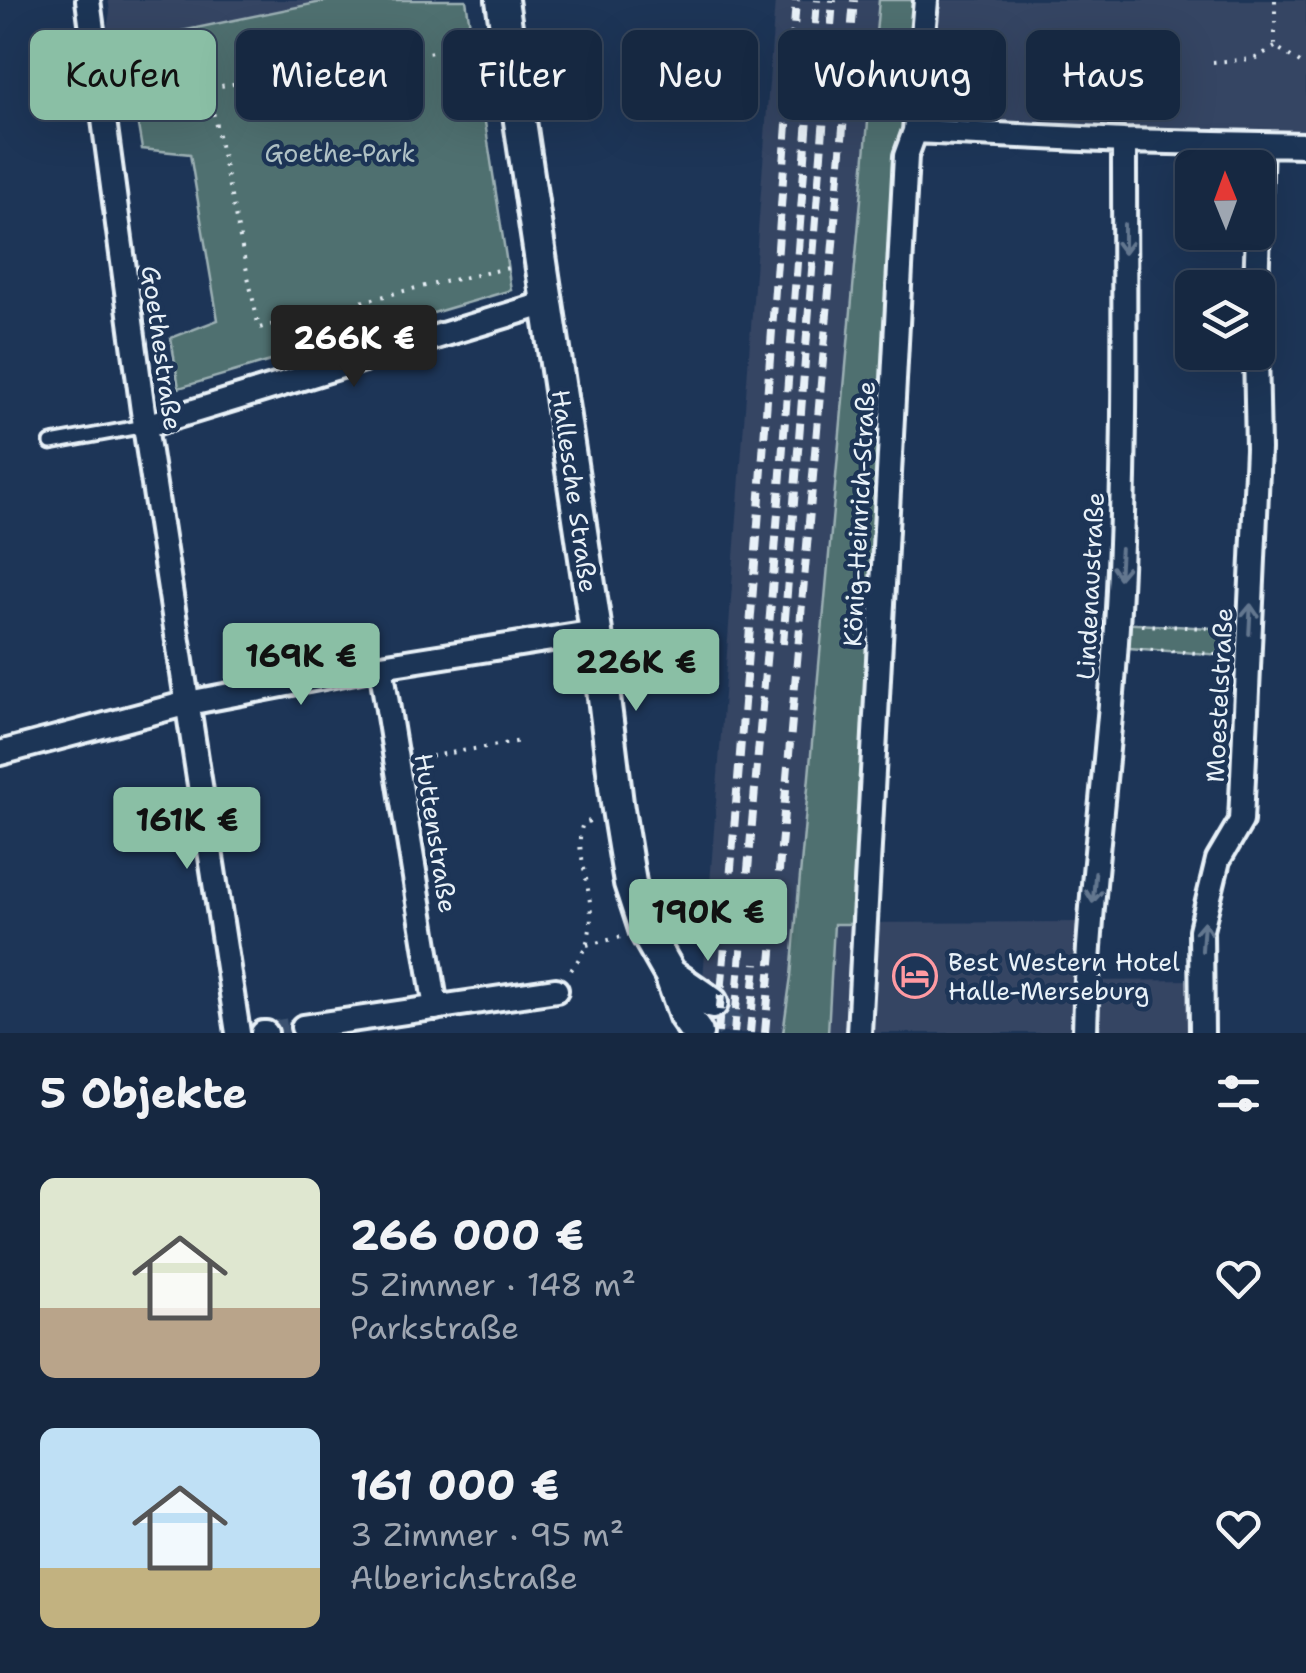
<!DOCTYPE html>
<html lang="de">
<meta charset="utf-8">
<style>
:root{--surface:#162841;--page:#23344c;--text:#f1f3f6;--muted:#9ea6b1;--line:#35445a;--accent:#8abfa5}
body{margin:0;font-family:"Shantell Sans",sans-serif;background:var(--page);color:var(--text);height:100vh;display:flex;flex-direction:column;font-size:38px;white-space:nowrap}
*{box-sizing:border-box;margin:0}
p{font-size:32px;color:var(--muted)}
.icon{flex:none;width:55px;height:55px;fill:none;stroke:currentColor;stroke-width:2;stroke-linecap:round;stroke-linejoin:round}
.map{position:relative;height:1033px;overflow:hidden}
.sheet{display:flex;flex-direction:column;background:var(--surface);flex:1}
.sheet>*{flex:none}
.hud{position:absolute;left:30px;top:30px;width:1248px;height:90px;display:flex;gap:20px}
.needle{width:65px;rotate:359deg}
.buttons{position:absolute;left:1175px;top:150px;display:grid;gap:20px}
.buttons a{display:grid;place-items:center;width:100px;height:100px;border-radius:15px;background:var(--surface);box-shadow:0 10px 40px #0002,0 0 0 2px var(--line);font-size:50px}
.price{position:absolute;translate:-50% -85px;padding:0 22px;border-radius:10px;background:var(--accent);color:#111;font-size:32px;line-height:65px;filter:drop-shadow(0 2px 5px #0008)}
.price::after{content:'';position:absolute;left:50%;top:60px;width:30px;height:22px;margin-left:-15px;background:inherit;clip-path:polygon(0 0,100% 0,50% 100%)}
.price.selected{background:#222;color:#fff}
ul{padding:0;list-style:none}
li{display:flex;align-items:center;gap:30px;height:250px;padding:0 40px}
li span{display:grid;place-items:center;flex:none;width:280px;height:200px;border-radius:15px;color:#555}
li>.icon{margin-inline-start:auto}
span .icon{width:120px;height:120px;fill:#fffc;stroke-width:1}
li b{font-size:42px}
h2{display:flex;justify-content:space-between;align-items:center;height:120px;padding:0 40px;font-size:42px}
.pill{padding:0 35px;border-radius:15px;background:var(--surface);box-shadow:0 10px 40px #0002,0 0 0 2px var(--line);font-size:35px;line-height:90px}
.pill.selected{background:var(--accent);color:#111}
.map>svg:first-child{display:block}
</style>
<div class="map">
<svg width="1306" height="1033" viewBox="0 0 1306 1033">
<rect width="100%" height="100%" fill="#1d3557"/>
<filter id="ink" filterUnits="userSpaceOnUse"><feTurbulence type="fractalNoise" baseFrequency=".01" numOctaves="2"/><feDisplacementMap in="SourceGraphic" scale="20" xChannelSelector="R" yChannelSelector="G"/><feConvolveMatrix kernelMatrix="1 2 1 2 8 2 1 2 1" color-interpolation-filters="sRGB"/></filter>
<g filter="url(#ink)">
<path fill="#344463" d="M 108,0 L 331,0 L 104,47 L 110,11 Z
M 775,0 L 879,0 L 791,976 L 783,1033 L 699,1033 Z
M 915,0 L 1306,0 L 1306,141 L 904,127 L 910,102 Z
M 1082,922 L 1082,981 L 1190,980 L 1192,1033 L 828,1033 L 834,923 Z"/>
<path fill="#4f6f6f" stroke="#9cb0b4" stroke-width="2.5" d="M 331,0 L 466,0 L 511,290 L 179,388 L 171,338 L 218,320 L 190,154 L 142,149 L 124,43 Z
M 879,0 L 915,0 L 910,102 L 897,161 L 851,924 L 834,924 L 828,1033 L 783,1033 L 791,976 Z
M 1117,623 L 1249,630 L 1248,657 L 1116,647 Z"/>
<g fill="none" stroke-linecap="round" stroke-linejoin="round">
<path stroke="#3b516f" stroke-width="22" stroke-dasharray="22 11" stroke-linecap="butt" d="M 266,1033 L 303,1027"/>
<path stroke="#3b516f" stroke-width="30" stroke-dasharray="30 15" stroke-linecap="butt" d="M 712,1003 L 735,1033"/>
<g stroke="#e8f1f8" stroke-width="19">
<path id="lane" d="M 51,443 L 145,426"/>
</g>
<g stroke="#e8f1f8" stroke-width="30">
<path id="street" d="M 88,0 L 145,426 L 238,1033
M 915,131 L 1124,141 L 1306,145
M 1256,288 L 1261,144
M 145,426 L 547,303
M 381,666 L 436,1008
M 0,753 L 188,703 L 381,666 L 596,632
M 303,1027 L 556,990
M 263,1033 L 266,1033
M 859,1033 L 906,156 L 915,131 L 926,0
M 1085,1033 C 1088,897 1109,762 1117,626 C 1127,464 1124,303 1124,141
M 1202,1033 L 1201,930 L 1218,860 L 1241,821 L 1258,449 L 1256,352"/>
</g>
<g stroke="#e8f1f8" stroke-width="38">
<path id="secondary" d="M 502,0 L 596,632 L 617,803 L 630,883 L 646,932 L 670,974 L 685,1016 L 697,1033
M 670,974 L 712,1003"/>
</g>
<path stroke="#e8f1f8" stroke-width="4" stroke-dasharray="2.5 8" stroke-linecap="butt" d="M 1275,0 L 1275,46 L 1306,67
M 483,44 L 208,88 L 259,328 L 416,288 L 513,267
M 1213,62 L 1254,59 L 1275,47
M 1142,625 L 1227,629
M 1140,649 L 1226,655
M 421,758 L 521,741
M 587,945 L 621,937
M 571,970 C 600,933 591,906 583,863 C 580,849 578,837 583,823 L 594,820"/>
<use href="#lane" stroke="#1d3557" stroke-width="11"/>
<use href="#street" stroke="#1d3557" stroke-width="22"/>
<use href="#secondary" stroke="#1d3557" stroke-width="30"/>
<path stroke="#e8f1f8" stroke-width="8" stroke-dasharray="15 8" stroke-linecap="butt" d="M 783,644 L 833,0
M 718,1033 L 756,551 L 796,0
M 734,1033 L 772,591 L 817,0
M 750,1033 L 756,963
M 765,1033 L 854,0"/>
</g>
<defs><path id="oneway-shaft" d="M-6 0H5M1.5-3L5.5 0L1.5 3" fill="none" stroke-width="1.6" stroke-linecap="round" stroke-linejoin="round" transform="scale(2.5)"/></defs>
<g stroke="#64778f">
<use href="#oneway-shaft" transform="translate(1124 239) rotate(90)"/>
<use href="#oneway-shaft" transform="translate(1120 564) rotate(93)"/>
<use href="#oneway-shaft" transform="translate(1250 619) rotate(-87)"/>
<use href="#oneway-shaft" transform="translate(1094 888) rotate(95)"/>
<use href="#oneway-shaft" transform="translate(1203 936) rotate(-86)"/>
</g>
</g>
<defs>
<g id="hotel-ring" transform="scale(2.25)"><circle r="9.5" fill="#1d3557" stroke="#ff9aa2" stroke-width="1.5"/><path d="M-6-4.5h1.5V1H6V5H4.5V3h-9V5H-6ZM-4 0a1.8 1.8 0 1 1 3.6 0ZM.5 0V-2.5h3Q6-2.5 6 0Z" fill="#ff9aa2"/></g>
</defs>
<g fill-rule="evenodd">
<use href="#hotel-ring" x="915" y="976"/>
</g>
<g text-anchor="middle" stroke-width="9" stroke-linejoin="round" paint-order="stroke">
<g font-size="25" fill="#b2c4c8" stroke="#1d3557">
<text x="340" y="162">Goethe-Park</text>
</g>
<g font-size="25" fill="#e8f1f8" stroke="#1d3557">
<text transform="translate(162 348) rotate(82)" y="9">Goethestraße</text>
<text transform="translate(575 491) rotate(82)" y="9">Hallesche Straße</text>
<text transform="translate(859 514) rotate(-87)" y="9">König-Heinrich-Straße</text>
<text transform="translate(1090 586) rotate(-87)" y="9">Lindenaustraße</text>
<text transform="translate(1219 695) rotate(-87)" y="9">Moestelstraße</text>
<text transform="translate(436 833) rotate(81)" y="9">Huttenstraße</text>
</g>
<g font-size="25" fill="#e8f1f8" stroke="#1d3557" text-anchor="start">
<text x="948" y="971">Best Western Hotel<tspan x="948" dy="29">Halle-Merseburg</tspan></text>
</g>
</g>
</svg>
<div class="buttons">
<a><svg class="needle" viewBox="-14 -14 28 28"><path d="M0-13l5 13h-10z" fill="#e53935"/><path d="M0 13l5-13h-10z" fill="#9ea6b1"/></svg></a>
<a><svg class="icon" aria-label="layers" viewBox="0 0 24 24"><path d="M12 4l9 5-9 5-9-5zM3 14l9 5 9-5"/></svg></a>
</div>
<b class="price selected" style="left:354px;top:390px">266K €</b>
<b class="price" style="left:301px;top:708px">169K €</b>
<b class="price" style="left:636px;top:714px">226K €</b>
<b class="price" style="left:187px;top:872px">161K €</b>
<b class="price" style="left:708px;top:964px">190K €</b>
<div class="hud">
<a class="pill selected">Kaufen</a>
<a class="pill">Mieten</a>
<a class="pill">Filter</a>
<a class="pill">Neu</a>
<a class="pill">Wohnung</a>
<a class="pill">Haus</a>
</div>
</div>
<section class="sheet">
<h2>5 Objekte<svg class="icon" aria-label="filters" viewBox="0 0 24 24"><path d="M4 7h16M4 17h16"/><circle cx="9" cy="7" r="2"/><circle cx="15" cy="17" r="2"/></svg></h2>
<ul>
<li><span style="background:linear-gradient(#dfe7d0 65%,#b9a48a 0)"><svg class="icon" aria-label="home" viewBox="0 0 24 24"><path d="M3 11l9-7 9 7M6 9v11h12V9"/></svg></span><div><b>266 000 €</b><p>5 Zimmer · 148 m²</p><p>Parkstraße</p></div><svg class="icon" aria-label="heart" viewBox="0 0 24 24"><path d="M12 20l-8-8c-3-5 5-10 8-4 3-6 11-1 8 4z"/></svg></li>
<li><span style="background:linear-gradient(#bfe0f5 70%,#c2b280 0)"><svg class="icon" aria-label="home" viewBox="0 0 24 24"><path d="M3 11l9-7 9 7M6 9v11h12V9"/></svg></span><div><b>161 000 €</b><p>3 Zimmer · 95 m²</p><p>Alberichstraße</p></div><svg class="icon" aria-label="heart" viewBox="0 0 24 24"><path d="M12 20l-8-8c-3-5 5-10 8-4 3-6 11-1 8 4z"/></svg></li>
</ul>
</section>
